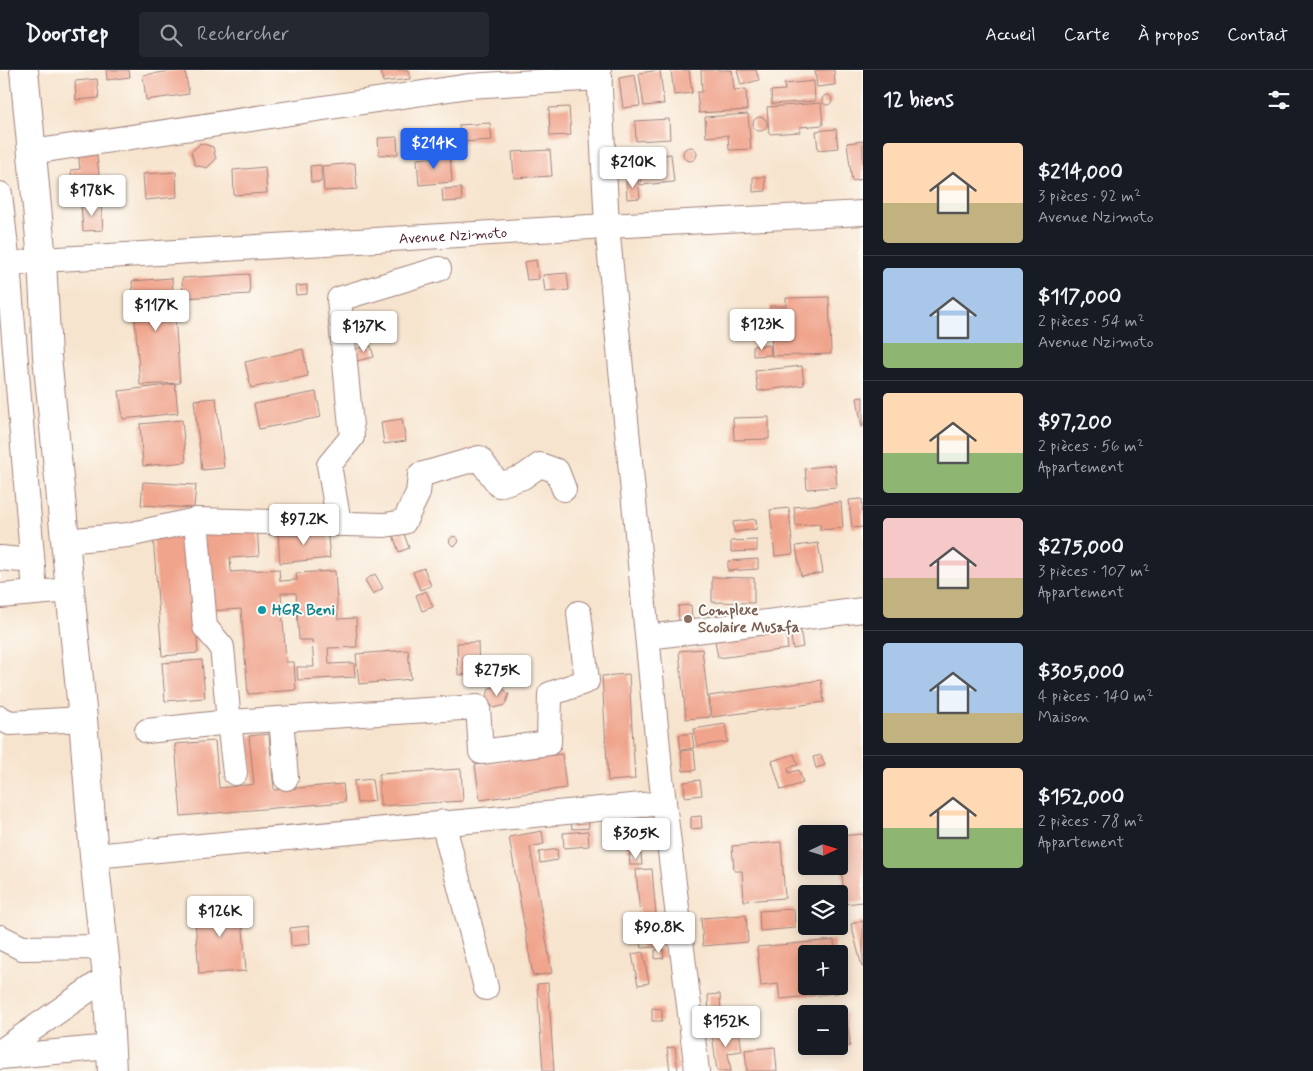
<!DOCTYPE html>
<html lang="fr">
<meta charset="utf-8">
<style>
:root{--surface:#171b24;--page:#242831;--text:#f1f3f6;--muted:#9ea1a6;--line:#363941;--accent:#2563eb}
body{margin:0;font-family:Mynerve,sans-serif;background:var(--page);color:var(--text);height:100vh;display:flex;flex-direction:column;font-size:19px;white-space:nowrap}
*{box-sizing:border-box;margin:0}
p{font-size:16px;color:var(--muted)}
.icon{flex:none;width:28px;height:28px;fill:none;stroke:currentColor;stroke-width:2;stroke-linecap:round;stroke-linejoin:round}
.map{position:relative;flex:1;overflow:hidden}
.side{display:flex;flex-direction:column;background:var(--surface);width:450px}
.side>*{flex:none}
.needle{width:32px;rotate:86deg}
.tools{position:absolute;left:798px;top:755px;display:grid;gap:10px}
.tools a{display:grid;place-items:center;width:50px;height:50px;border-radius:5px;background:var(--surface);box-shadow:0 2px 12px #0003;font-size:25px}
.price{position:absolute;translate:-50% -42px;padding:0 11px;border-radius:5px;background:#fff;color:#222;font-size:16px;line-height:32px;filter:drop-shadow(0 1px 2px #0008)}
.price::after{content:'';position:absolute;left:50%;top:30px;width:15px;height:11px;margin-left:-8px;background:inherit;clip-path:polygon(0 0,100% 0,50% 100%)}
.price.active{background:var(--accent);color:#fff}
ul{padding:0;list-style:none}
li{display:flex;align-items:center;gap:15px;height:125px;padding:0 20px}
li+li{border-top:1px solid var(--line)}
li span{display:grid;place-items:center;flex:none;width:140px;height:100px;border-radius:5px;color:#555}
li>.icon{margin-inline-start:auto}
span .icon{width:60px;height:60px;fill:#fffc;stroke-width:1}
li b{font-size:21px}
h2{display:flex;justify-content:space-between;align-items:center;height:60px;padding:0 20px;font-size:21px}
header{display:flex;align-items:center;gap:30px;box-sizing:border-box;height:70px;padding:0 25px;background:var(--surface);border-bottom:1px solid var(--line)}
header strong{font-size:24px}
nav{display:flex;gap:28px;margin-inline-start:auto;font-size:18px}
.search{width:350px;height:45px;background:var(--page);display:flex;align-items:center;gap:12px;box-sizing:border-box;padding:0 18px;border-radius:5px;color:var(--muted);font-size:19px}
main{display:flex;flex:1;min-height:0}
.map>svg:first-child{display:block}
</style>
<header>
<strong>Doorstep</strong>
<div class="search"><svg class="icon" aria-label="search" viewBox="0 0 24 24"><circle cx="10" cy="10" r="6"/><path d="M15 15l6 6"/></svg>Rechercher</div>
<nav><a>Accueil</a><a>Carte</a><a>À propos</a><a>Contact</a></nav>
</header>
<main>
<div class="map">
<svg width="863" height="1001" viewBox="0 0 863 1001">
<rect width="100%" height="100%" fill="#fdfcf7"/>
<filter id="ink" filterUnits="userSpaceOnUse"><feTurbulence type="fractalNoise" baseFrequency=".02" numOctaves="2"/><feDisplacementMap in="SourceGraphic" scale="10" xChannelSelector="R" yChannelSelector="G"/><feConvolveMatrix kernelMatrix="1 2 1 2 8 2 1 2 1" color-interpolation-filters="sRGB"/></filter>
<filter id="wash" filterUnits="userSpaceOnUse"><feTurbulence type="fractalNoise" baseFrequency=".0096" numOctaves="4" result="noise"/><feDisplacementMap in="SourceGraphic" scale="20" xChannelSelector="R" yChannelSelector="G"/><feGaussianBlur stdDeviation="1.12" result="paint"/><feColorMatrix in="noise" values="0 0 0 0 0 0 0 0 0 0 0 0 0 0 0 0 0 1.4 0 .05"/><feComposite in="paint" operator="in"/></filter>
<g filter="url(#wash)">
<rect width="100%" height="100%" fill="#f7e4ce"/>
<g id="blocks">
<path fill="#f0a48c" d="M 106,0 L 129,0 L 130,7 L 107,10 Z
M 180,0 L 185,0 L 189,24 L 146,30 L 143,5 Z
M 381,0 L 408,0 L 410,9 L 383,12 Z
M 660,0 L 664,34 L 644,36 L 639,3 Z
M 671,0 L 689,0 L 692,23 L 674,25 Z
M 701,0 L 732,0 L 734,20 L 746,19 L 747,40 L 699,43 L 697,22 L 702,22 Z
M 737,0 L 756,0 L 759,10 L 741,15 Z
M 815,0 L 834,0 L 835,15 L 817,17 Z
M 635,5 L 640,36 L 623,38 L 619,8 Z
M 97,9 L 99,28 L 76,30 L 75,11 Z
M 814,11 L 815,31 L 772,34 L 771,21 L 785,20 L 784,14 Z
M822 30a5 5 0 1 1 10 0a5 5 0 1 1-10 0Z
M 821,33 L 823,55 L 800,57 L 800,62 L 769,64 L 767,37 Z
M 569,37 L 571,65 L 550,66 L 549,38 Z
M 748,44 L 751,79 L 729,80 L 728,65 L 706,67 L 705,47 Z
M753 54a7 7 0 1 1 14 0a7 7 0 1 1-14 0Z
M 669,49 L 670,69 L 636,71 L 635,51 Z
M 490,53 L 492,70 L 460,72 L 459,55 Z
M 836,59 L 838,78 L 818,80 L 816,61 Z
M 397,67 L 398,84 L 379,85 L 378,68 Z
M 863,71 L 863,109 L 852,111 L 847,73 Z
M 201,73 L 213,77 L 216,89 L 207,98 L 195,95 L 191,82 Z
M683 84a7 7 0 1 1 14 0a7 7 0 1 1-14 0Z
M 96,78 L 102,131 L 74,134 L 71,100 L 80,99 L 78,80 Z
M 550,80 L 552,106 L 514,108 L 512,82 Z
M 671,84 L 674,112 L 641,115 L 638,88 Z
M 450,86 L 452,112 L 419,115 L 417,89 Z
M 355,93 L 357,119 L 324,121 L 322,96 Z
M 321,95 L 321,112 L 311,112 L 310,96 Z
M 265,97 L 267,123 L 234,125 L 233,100 Z
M 176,102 L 177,127 L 145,130 L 143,104 Z
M 753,107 L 765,107 L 766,121 L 753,122 Z
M 638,109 L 640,128 L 627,129 L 626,111 Z
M 461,118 L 462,131 L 443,132 L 442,119 Z
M 101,132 L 103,160 L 83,161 L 81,134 Z
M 536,190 L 539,209 L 527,210 L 524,192 Z
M 567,203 L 569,220 L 545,222 L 543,205 Z
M 249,204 L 250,224 L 183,228 L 182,208 Z
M 172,208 L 180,313 L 140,315 L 132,211 Z
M 307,215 L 307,224 L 296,225 L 295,216 Z
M 829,227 L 831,284 L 772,286 L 770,236 L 786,236 L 786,228 Z
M 770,275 L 771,285 L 753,286 L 753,276 Z
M 371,276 L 374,287 L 356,291 L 354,279 Z
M 303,279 L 308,306 L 251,318 L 245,292 Z
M 802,296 L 804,315 L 758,321 L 755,301 Z
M 175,314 L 178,343 L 123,349 L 119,321 Z
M 316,322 L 321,347 L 259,359 L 254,334 Z
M 863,327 L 863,357 L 862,357 L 857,328 Z
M 216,328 L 224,398 L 202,400 L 194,330 Z
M 769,347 L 769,369 L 734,370 L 733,348 Z
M 402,349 L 406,371 L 384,374 L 381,352 Z
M 182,350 L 186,392 L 143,396 L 140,354 Z
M 835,395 L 837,417 L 807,419 L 805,398 Z
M 143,412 L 196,415 L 194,438 L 141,435 Z
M 862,429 L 863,457 L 852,458 L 849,430 Z
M 841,432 L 843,458 L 820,460 L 820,454 L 796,456 L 794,437 Z
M 789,438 L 793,484 L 775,486 L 770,440 Z
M 756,449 L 757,459 L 734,462 L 733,452 Z
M 257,456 L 259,486 L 230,488 L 231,502 L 279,499 L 280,511 L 297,510 L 296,503 L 335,501 L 338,549 L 356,548 L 357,577 L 328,578 L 329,594 L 354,593 L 355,607 L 298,610 L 297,597 L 314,597 L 312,570 L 299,570 L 296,523 L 281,523 L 286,592 L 294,592 L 296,620 L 248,624 L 241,539 L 209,541 L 203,460 Z
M 327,458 L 330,488 L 280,493 L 278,463 Z
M 403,461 L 409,478 L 399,482 L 393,465 Z
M 189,463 L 198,583 L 162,586 L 153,465 Z
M449.5 471a4.5 4.5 0 1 1 9 0a4.5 4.5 0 1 1-9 0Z
M 757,470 L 757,481 L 731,482 L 731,471 Z
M 818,473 L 823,503 L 801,506 L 796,476 Z
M 758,489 L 758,499 L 728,501 L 728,491 Z
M 424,498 L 431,516 L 420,520 L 413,502 Z
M 375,504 L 383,518 L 373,524 L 365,510 Z
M 712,507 L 754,508 L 754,533 L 712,532 Z
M 426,521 L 433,537 L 422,541 L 416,525 Z
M 691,535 L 692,550 L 679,551 L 678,536 Z
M 785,555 L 788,579 L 718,588 L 714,565 Z
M 800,558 L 803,577 L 793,579 L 790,560 Z
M 478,572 L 479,604 L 458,605 L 457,573 Z
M 702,579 L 710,647 L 686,649 L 679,581 Z
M 408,580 L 411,609 L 359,614 L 356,584 Z
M 202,590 L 205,628 L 165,631 L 162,593 Z
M 629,604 L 635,709 L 608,711 L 602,606 Z
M 821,610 L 824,632 L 712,647 L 709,626 Z
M 500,616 L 509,624 L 505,635 L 494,638 L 486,630 L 489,618 Z
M 725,654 L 728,672 L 697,676 L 694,659 Z
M 692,663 L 694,678 L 681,680 L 679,665 Z
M 269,664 L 274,720 L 343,714 L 345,732 L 181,746 L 175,674 L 215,671 L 219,718 L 254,714 L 249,666 Z
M 694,680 L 696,700 L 683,701 L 681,681 Z
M 562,684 L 566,718 L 480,730 L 475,695 Z
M 794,684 L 798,695 L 788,698 L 789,703 L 799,700 L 803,713 L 781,720 L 772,691 Z
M 821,685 L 825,695 L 816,698 L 813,687 Z
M 461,699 L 463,731 L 380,736 L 379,704 Z
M 372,709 L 375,731 L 357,733 L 354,711 Z
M 700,710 L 702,725 L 685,727 L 684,712 Z
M 701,746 L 702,758 L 691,759 L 691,747 Z
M 588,749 L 589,758 L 572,759 L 571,750 Z
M 646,750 L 648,764 L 629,767 L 626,753 Z
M 542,761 L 544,774 L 530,777 L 552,903 L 533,906 L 509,767 Z
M 588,761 L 589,776 L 564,778 L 563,763 Z
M 863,764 L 863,832 L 845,834 L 839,779 L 839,766 Z
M 638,770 L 639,780 L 627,781 L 626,771 Z
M 781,772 L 785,828 L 744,831 L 742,801 L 734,801 L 732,776 Z
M 557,779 L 558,790 L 540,793 L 539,782 Z
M 629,784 L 641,784 L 642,795 L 630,795 Z
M 652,799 L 656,845 L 640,846 L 636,800 Z
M 241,832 L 246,901 L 199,904 L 194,836 Z
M 794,839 L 795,858 L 760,861 L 759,841 Z
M 746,845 L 748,872 L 703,876 L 701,848 Z
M 657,848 L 659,877 L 642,878 L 641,873 L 637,873 L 636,856 L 641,856 L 640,849 Z
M 863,851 L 863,897 L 862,897 L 851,854 Z
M 309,856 L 310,874 L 291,876 L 290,858 Z
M 834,870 L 835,884 L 806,884 L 806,916 L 839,916 L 839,923 L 780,929 L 778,914 L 761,916 L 757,877 Z
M 663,879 L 664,888 L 655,889 L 655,880 Z
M 643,882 L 649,913 L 638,915 L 632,884 Z
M 548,913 L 554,1001 L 543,1001 L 537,914 Z
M 720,924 L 721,944 L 709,944 L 708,925 Z
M 652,938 L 662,939 L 662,951 L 652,951 Z
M 846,942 L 850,976 L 839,977 L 839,943 Z
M 739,959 L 742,981 L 728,983 L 731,1001 L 717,1001 L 712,964 Z
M 675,977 L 678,1001 L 670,1001 L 667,978 Z
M 775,977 L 777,1001 L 747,1001 L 745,980 Z"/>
</g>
</g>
<g filter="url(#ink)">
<use href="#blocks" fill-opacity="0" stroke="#a0827c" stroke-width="1"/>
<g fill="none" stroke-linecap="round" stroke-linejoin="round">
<g stroke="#a0827c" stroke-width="26">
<g id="minor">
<path d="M 599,0 L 607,156 L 661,708 L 697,1001"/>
<path d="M 32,82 L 469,16 L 600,8"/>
<path d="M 0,124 L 8,195 L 35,522"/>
<path id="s1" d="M 0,196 L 42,190 L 607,156 L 863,143"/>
<path d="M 196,450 L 205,557 L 222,577 L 229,652 L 235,703"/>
<path d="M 339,453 L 329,395 L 352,367 L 339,229 L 439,199"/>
<path d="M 65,471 L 128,465 L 196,450 L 385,455 L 404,452 L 418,423 L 420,405 L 479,388 L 499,415 L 523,407 L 540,395 L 557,401 L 564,419"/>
<path d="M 0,488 L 32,491"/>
<path d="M 0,526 L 70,520"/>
<path d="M 648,567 L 863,540"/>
<path d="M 0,648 L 10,653 L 83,649"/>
<path d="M 281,649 L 286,708"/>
<path d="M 147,661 L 229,652 L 478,637 L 481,682 L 549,673 L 550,624 L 587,611 L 579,543"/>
<path d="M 443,752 L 486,918"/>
<path d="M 94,786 L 664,733"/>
<path d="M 0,867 L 22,878 L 103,877"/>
<path d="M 0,982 L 107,907"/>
<path d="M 0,987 L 111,977"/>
</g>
</g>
<g stroke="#a0827c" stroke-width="30">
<path id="highway" d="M 24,0 L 42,190 L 47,286 L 70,520 L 83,649 L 94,786 L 107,907 L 112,1001"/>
</g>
<use href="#minor" stroke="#fff" stroke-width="24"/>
<use href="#highway" stroke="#fff" stroke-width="28"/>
</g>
</g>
<circle fill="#0f9aa8" stroke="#fdfcf7" stroke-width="2" cx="262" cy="540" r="5"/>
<circle fill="#8d6e63" stroke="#fdfcf7" stroke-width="2" cx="688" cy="549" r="5"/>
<g text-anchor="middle" stroke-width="4" stroke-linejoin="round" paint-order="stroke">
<g font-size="15" fill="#4a1f2b" stroke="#fdfcf7">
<text dy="5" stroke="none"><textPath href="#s1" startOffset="454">Avenue Nzimoto</textPath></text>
</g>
<g font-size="15" font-weight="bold" fill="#0d838f" stroke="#fdfcf7" text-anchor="start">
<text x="272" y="545">HGR Beni</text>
</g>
<g font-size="15" font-weight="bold" fill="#785e54" stroke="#fdfcf7" text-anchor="start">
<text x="698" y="545">Complexe<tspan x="698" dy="17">Scolaire Musafa</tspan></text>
</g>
</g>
</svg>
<div class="tools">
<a><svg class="needle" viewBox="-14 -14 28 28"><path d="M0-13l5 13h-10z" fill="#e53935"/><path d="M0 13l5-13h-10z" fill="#9ea1a6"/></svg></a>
<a><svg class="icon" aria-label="layers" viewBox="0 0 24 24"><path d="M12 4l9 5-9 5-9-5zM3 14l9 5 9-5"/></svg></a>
<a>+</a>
<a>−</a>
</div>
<b class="price active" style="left:434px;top:100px">$214K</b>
<b class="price" style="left:633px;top:119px">$210K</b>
<b class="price" style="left:92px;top:147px">$178K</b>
<b class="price" style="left:156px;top:262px">$117K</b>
<b class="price" style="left:762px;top:281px">$123K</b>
<b class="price" style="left:364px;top:283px">$137K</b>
<b class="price" style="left:304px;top:476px">$97.2K</b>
<b class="price" style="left:497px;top:627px">$275K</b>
<b class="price" style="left:636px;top:790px">$305K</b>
<b class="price" style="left:220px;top:868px">$126K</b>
<b class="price" style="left:659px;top:884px">$90.8K</b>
<b class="price" style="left:726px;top:978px">$152K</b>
</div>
<section class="side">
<h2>12 biens<svg class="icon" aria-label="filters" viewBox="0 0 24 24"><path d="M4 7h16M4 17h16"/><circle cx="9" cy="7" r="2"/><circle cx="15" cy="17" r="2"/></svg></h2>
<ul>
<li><span style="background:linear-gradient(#ffd9b3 60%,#c2b280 0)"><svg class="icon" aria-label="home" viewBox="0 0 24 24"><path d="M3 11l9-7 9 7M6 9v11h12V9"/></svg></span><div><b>$214,000</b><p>3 pièces · 92 m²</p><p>Avenue Nzimoto</p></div></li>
<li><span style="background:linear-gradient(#a9c7e8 75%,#8fb573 0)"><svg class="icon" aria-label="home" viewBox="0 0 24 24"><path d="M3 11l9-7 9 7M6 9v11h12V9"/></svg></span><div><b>$117,000</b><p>2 pièces · 54 m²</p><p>Avenue Nzimoto</p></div></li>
<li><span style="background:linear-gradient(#ffd9b3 60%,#8fb573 0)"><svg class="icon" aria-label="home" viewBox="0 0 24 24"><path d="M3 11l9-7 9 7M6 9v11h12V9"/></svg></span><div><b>$97,200</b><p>2 pièces · 56 m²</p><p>Appartement</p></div></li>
<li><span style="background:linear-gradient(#f6c9c9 60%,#c2b280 0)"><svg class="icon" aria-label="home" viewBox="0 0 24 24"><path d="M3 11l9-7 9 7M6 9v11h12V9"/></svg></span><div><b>$275,000</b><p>3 pièces · 107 m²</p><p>Appartement</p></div></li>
<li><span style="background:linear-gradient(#a9c7e8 70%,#c2b280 0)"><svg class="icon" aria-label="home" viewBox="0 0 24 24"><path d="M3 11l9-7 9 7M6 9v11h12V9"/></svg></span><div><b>$305,000</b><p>4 pièces · 140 m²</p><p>Maison</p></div></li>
<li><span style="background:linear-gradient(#ffd9b3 60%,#8fb573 0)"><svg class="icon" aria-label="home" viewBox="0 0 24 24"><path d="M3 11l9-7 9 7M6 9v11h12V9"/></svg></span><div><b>$152,000</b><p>2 pièces · 78 m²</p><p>Appartement</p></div></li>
</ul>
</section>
</main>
